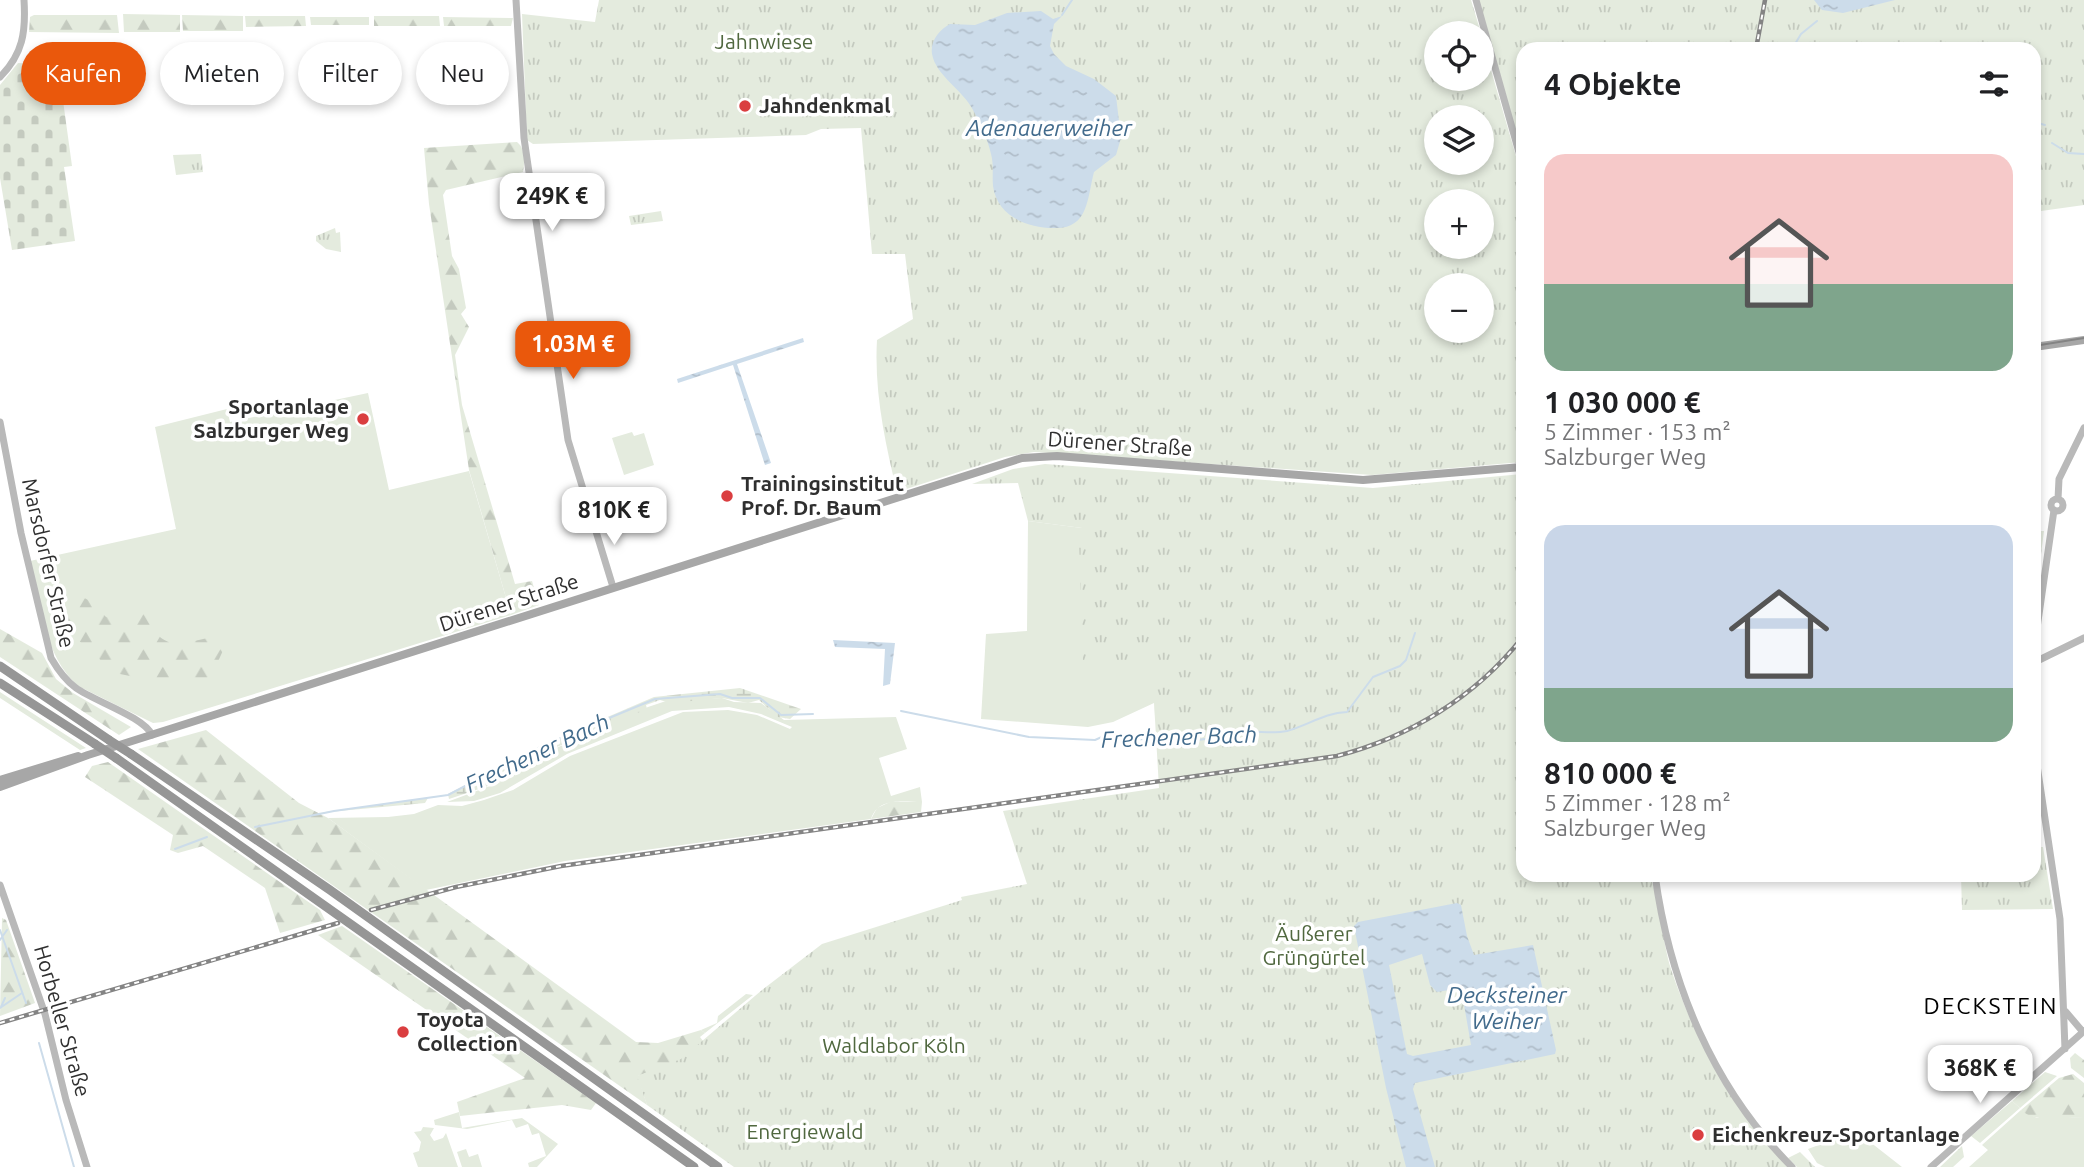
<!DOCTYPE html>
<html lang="de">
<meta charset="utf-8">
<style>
:root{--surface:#fff;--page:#f2f2f2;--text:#202124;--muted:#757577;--accent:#ea580c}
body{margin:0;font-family:Ubuntu,sans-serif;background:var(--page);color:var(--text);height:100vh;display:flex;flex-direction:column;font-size:26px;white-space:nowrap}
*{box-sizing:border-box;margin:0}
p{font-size:23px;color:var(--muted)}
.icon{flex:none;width:38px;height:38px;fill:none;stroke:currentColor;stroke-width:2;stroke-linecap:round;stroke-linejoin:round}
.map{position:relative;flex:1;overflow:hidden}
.sheet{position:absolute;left:1516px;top:42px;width:525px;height:840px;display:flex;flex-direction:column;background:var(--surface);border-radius:21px;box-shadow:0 4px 10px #0003}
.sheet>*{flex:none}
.hud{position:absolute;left:21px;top:42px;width:665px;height:63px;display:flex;gap:14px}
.controls{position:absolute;left:1424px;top:21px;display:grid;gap:14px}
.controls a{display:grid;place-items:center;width:70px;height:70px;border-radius:50%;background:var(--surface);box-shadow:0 4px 10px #0003;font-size:35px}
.price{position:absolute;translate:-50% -60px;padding:0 16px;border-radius:14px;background:#fff;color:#222;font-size:23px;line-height:46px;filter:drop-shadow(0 2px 4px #0008)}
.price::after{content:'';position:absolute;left:50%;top:42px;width:21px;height:16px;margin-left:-10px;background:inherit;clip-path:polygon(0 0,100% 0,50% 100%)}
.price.selected{background:var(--accent);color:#fff}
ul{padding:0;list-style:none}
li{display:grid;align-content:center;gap:14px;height:371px;padding:0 28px}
li span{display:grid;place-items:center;height:217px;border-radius:21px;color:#555}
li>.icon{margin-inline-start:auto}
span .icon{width:126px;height:126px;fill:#fffc;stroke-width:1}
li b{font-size:30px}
h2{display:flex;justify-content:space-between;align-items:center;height:84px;padding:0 28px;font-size:30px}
.pill{padding:0 24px;border-radius:32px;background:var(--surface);box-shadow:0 4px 10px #0003;font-size:24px;line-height:63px}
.pill.selected{background:var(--accent);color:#fff}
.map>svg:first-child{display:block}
</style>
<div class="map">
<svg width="2084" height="1167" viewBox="0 0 2084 1167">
<defs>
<pattern id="forest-firs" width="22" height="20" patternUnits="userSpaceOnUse" patternTransform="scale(1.75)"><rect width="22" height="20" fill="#e4ebde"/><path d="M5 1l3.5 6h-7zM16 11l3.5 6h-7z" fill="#c4cabf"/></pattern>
<pattern id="wetland-marsh" width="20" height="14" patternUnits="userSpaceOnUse" patternTransform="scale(1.75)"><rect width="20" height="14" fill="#e4ebde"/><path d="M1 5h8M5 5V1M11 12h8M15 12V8" fill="none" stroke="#c4cabf"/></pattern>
<pattern id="cemetery-stones" width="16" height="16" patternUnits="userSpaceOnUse" patternTransform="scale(1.75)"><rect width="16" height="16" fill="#e4ebde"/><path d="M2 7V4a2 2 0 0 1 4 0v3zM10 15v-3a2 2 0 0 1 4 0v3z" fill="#c4cabf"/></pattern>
<pattern id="park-tufts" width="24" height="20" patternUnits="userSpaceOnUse" patternTransform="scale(1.75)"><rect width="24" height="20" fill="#e4ebde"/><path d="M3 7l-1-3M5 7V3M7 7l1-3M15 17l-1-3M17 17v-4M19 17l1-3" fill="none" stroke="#c4cabf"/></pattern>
<pattern id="water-ripples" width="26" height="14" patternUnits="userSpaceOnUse" patternTransform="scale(1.75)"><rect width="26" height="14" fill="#ccdcea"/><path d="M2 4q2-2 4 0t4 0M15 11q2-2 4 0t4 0" fill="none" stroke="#b0bdc9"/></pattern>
</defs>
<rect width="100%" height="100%" fill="#fff"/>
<path fill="#e4ebde" d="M 368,393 L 389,490 L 469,471 L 511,615 L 163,722 L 153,723 L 78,686 C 44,655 40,604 30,561 L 176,529 L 155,427 L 227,409 L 230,422 Z
M 632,432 L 634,436 L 644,433 L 654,465 L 624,475 L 612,438 Z
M 1028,521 L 1082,528 L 1081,567 L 1149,524 L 1155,716 L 1154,703 L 1113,722 L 1088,727 L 981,719 L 986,634 L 1027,631 Z
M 0,692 L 86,748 L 80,750 L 0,698 Z
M 722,698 L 734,702 L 761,703 L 784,720 L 896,717 L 907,749 L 879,758 L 891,796 L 920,787 L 922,802 C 903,802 878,797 871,819 L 565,861 L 426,890 L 328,818 L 388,817 L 414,814 L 438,805 L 462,806 L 484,800 L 513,790 L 570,756 L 683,712 L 728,710 L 757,715 L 790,729 L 792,727 L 761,714 L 729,707 L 672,711 L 567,754 L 500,793 L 474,801 L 447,802 L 506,780 L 511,771 L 544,758 L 545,753 L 648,707 L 666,701 Z
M 746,994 L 753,995 L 705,1033 L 701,1030 L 717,1023 L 718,1016 Z
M 2012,1101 L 2020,1108 L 1980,1143 L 1971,1136 Z
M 2021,1110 L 2037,1118 L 2084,1117 L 2084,1167 L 1969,1167 L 1988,1150 L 1982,1145 Z
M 459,1112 L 462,1128 L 522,1118 L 558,1144 L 537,1167 L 529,1167 L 528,1163 L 546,1156 L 539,1133 L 532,1135 L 528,1124 L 516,1128 L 512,1120 L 467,1129 L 435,1125 L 434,1120 Z
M 423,1127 L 434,1128 L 430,1135 L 434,1141 L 443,1138 L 446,1133 L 458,1167 L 418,1167 L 413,1153 L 419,1151 L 421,1142 L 414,1132 L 421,1131 Z
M 1856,1131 L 1902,1167 L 1825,1167 L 1817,1163 L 1808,1149 Z
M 466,1149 L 469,1157 L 478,1154 L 482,1167 L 462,1167 L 457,1152 Z"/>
<path fill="url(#forest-firs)" d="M 123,14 L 180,15 L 180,32 L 124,32 Z
M 34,15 L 117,15 L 119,33 L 29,32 L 30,17 Z
M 182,15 L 243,16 L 243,31 L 183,31 Z
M 245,16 L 305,16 L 306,26 L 246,27 Z
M 374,16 L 439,16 L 440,26 L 374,26 Z
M 310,17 L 369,17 L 369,25 L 311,25 Z
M 443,17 L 513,18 L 511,26 L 444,26 Z
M 517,142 C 525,148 525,162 523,172 L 446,190 L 443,195 L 452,256 L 459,269 L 466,308 L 461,314 L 469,327 L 455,355 L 462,405 L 515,584 L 532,581 L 539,605 L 511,615 L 469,470 L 429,204 L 424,148 Z
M 71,592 L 93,602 L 106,617 L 133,611 L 148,615 C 152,620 151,625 154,630 C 170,656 201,635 222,637 L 225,646 L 211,677 L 175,685 L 115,673 L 69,632 L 65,603 Z
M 0,629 L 42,653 L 56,679 L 73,693 L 131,727 L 119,735 L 0,657 Z
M 206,730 L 299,803 L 328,818 L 636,1042 L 658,1043 L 701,1030 L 705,1033 L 700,1037 L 703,1041 L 969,955 L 638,1076 L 647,1105 L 138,749 Z
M 108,762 L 320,910 L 325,920 L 280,933 L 265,888 L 203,846 L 178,853 L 170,850 L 173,835 L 85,777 L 92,766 Z
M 890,802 L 922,802 L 921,812 L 871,819 L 877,808 Z
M 2,918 L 6,920 L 35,1003 L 0,1016 Z
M 342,926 L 596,1103 L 591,1110 L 562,1105 L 460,1116 L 457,1102 L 525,1078 L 318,935 Z
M 2075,1053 L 2084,1060 L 2084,1078 L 2071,1068 L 2070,1058 Z
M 2045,1072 L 2057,1076 L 2020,1108 L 2012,1101 Z
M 2073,1074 L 2084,1083 L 2084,1117 C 2065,1117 2036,1124 2021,1110 L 2059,1078 Z
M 1962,1146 L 1964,1157 L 1953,1167 L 1940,1167 Z"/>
<path fill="url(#wetland-marsh)" d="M 740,688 L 801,709 L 790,719 L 778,717 L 759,700 L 748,703 L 722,698 L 670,703 L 660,700 L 646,705 L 647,709 L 545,752 L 544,757 L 511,771 L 506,780 L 449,799 L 448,794 L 540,746 L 654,697 Z
M 428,798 L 425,803 L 318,813 Z"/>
<path fill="url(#cemetery-stones)" d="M 18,63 L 36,64 L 38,87 L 61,86 L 72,166 L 64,167 L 75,241 L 12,250 L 0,178 L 0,85 Z"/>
<path fill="url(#park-tufts)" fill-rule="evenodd" d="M 599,0 L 1471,0 L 1481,33 L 1437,33 L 1437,79 L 1482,79 L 1482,39 L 1522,177 L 1522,462 L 1372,475 L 1034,452 L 1005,457 L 897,492 C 885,442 874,392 877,340 L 913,319 L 905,254 L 872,254 L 861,128 L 821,129 L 806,135 L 533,144 L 527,140 L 522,14 L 595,22 ZM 1437,117 L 1482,117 L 1482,163 L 1437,163 ZM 1437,201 L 1482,201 L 1482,247 L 1437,247 ZM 1437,285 L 1482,285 L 1482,331 L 1437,331 Z
M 1477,0 L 2084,0 L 2084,205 L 2034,212 L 2034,49 L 1522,49 L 1522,154 Z
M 201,154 L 203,172 L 176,175 L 173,155 Z
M 661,211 L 663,221 L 631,225 L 629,216 Z
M 335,228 L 336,233 L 340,232 L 341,252 L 326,249 L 316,241 L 316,236 Z
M 1045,464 L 1373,488 L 1522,474 L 1522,875 L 1649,875 C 1660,896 1662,942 1671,969 C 1698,1050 1734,1102 1788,1167 L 734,1167 L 647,1105 L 637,1076 L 681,1059 L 762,990 L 822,944 L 962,900 L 961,897 L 1027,884 L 1003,811 L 1159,788 L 1152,668 L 1083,663 L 1079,539 L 1082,528 L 1028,521 L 1018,483 L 972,484 L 1013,469 Z
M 2034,531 L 2044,531 L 2034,608 Z
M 2034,847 L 2043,847 L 2053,909 L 1962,910 L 1961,875 L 2034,875 Z
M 1800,1152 L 1815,1167 L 1797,1167 L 1788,1158 Z"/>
<path fill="url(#water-ripples)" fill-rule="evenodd" d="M 1814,0 L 1895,0 L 1843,13 L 1822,10 Z
M 1041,11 L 1053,19 L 1062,16 L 1054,24 L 1050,46 L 1054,54 L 1066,66 L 1094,79 L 1116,96 L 1121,138 L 1116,155 L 1094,172 C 1087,198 1089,230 1053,228 C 1027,228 997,216 993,186 C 992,176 994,165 991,154 C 988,140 980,123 973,110 C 963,90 936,76 932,54 C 930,41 939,30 950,24 L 975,25 L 1007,13 Z
M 803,338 L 804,342 L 737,364 L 771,463 L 765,465 L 733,365 L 678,383 L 677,379 Z
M 833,640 L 895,643 L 890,684 L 883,686 L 885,649 L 835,647 Z
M 1457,903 L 1461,905 L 1467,936 L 1474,955 L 1533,945 L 1556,1050 L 1555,1054 L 1415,1083 L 1413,1089 L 1435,1167 L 1406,1167 L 1386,1088 L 1354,926 L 1358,922 ZM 1422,954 L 1430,985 L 1437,992 L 1455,989 L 1462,993 L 1471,1045 L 1413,1056 L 1407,1054 L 1389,965 Z"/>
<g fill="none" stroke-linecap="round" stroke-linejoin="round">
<path stroke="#ccdcea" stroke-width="2" d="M 1062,15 L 1072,0
M 1792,49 L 1801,34 L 1817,21
M 2034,122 L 2045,125
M 2052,143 L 2068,153 L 2084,154
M 901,711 L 1029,737 L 1095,740 L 1104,736 L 1111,741 L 1115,739 L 1123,742 L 1129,738 C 1151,741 1174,741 1197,740 C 1213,739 1229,733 1245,732 C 1259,731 1273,734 1287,731 C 1309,725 1324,713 1347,712 L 1373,677 L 1400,666 L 1406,660 L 1415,633
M 255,827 L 334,811 L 448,795 L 544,745 L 655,699 L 720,694 L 732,698 L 760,698 L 781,715 L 813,714
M 175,849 L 207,837
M 0,930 L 26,1003
M 0,940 L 7,930
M 1,1007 L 5,998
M 0,1008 L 22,993
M 39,1043 L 74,1167"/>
<path stroke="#b9b9b9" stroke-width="7" d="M 516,0 L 524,138 L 568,440 L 613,587
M 1476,0 L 1522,163
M 0,77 C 23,54 26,32 24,0
M 0,422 L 21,533 L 51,658 C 58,670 65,680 76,688 C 94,701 144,717 152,735
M 2058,499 L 2059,479 L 2084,428
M2051 505a6 6 0 1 1 12 0a6 6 0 1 1-12 0Z
M 2034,649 L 2054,510
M 2035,662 L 2084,638
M 2034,745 L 2060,919 L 2065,1049
M 1655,875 C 1670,984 1713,1088 1792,1167
M 0,885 L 45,1014 L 66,1100 L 87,1167
M 2066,1012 L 2083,1032
M 1931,1167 L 2084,1031"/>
<path stroke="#a7a7a7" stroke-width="8" d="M 2034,347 L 2084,340
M 0,780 L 78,756
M 0,787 L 88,755 L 1022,458 L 1057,456 L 1363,480 L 1522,467"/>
<path stroke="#969696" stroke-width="9" d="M 0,666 L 109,740
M 0,683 L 95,744
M 131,754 L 330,890 L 718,1167
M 116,758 L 694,1167"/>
<path stroke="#848484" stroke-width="2" d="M 2034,346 L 2084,338"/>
<g stroke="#848484" stroke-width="4.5">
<path id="rail" d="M 1756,49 L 1765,0
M 371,910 L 456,887 L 561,866 L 1337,756 C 1410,737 1475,697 1522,638
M 0,1023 L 338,923"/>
</g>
<use href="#rail" stroke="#fff" stroke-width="2" stroke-dasharray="5" stroke-linecap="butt"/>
<path stroke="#969696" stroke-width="9" d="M 109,740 L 131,754
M 95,744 L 116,758"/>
</g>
<g fill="#da3e40" stroke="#fff" stroke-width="2.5">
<circle cx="745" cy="106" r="7"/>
<circle cx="363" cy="419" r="7"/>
<circle cx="727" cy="496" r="7"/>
<circle cx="403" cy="1032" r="7"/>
<circle cx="1698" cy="1135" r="7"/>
</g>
<g text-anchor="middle" stroke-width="7" stroke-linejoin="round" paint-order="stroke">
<g font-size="21" fill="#50683f" stroke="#fff">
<text x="764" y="49">Jahnwiese</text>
<text x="1314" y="941">Äußerer<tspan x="1314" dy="24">Grüngürtel</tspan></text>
<text x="894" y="1053">Waldlabor Köln</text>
<text x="805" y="1139">Energiewald</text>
</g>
<g font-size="21" font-weight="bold" fill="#2f2f2f" stroke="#fff" text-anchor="start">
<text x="759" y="113">Jahndenkmal</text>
<text x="349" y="414" text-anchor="end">Sportanlage<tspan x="349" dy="24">Salzburger Weg</tspan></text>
<text x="741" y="491">Trainingsinstitut<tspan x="741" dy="24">Prof. Dr. Baum</tspan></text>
<text x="417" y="1027">Toyota<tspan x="417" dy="24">Collection</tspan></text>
<text x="1712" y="1142">Eichenkreuz-Sportanlage</text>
</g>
<g font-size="21" fill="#2f2f2f" stroke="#fff">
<text transform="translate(1120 444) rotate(4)" y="7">Dürener Straße</text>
<text transform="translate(48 563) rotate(77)" y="7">Marsdorfer Straße</text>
<text transform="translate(509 603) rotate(-18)" y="7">Dürener Straße</text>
<text transform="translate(62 1021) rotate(74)" y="7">Horbeller Straße</text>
</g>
<g font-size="23" font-style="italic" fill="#426b8c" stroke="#fff">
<text x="1049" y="136">Adenauerweiher</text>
<text transform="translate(1179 737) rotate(-2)" y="8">Frechener Bach</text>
<text transform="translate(537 753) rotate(-25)" y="8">Frechener Bach</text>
<text x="1507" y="1003">Decksteiner<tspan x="1507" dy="26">Weiher</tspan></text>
</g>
<g font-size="23" letter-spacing="2" fill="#000" stroke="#fff">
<text x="1991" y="1014">DECKSTEIN</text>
</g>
</g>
</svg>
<div class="controls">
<a><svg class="icon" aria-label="locate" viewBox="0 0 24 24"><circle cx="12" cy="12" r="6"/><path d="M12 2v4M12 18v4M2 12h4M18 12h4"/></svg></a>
<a><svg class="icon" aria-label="layers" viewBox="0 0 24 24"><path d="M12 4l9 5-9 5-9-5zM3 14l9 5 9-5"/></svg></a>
<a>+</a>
<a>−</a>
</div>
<b class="price" style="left:552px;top:233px">249K €</b>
<b class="price selected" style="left:573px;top:381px">1.03M €</b>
<b class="price" style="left:614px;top:547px">810K €</b>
<b class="price" style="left:1980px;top:1105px">368K €</b>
<div class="hud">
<a class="pill selected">Kaufen</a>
<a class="pill">Mieten</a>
<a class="pill">Filter</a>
<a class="pill">Neu</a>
</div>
<section class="sheet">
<h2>4 Objekte<svg class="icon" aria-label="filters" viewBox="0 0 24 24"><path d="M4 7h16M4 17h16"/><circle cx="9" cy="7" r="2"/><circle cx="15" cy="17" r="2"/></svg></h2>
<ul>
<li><span style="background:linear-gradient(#f6c9c9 60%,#7fa58c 0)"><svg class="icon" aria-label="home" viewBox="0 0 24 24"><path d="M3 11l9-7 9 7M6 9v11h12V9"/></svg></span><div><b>1 030 000 €</b><p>5 Zimmer · 153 m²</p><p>Salzburger Weg</p></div></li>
<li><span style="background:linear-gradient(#c9d6e8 75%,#7fa58c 0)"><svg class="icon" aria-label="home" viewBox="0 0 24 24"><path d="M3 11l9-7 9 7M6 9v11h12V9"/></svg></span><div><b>810 000 €</b><p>5 Zimmer · 128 m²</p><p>Salzburger Weg</p></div></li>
</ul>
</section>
</div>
